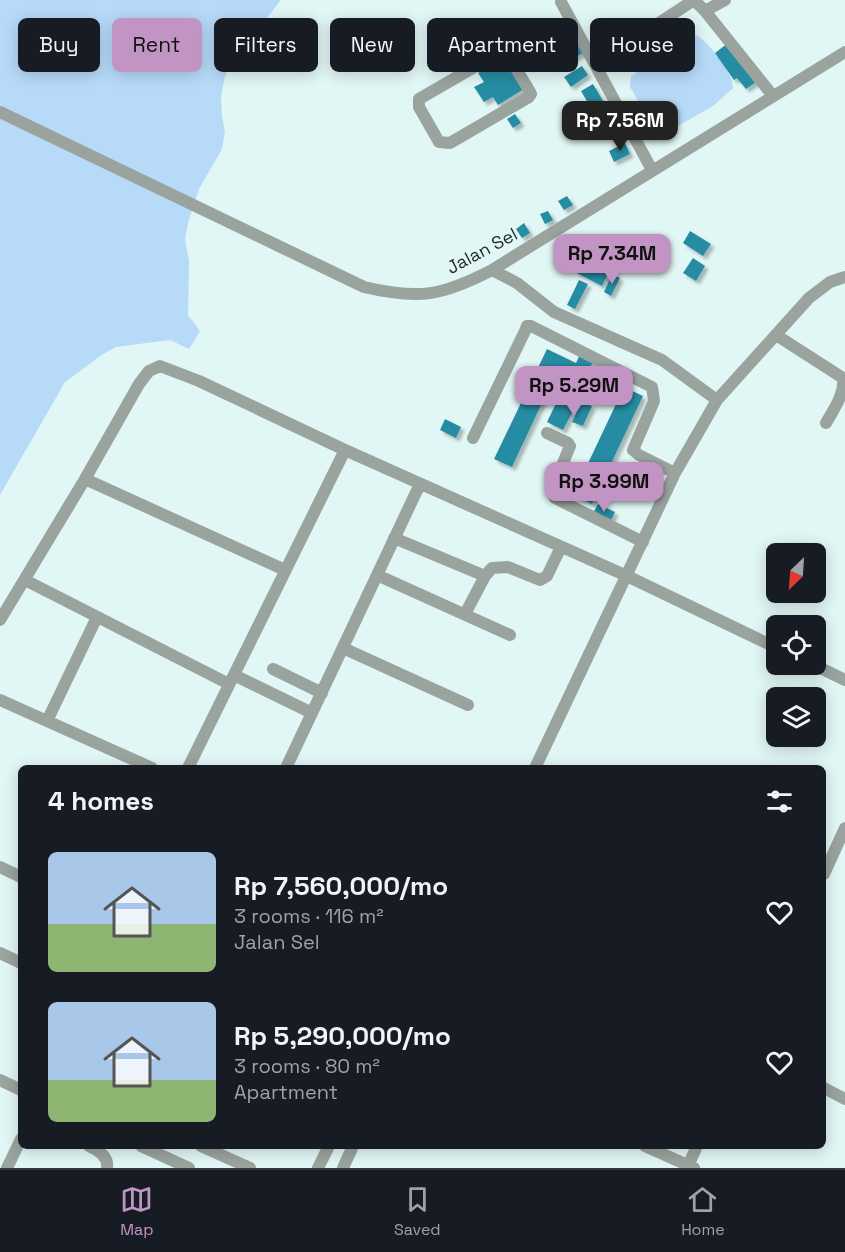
<!DOCTYPE html>
<meta charset="utf-8">
<style>
:root{--surface:#171b24;--page:#242831;--text:#f1f3f6;--muted:#9ea1a6;--line:#363941;--accent:#c294c4}
body{margin:0;font-family:"Space Grotesk",sans-serif;background:var(--page);color:var(--text);height:100vh;display:flex;flex-direction:column;font-size:22px;white-space:nowrap}
*{box-sizing:border-box;margin:0}
p{font-size:20px;color:var(--muted)}
.icon{flex:none;width:33px;height:33px;fill:none;stroke:currentColor;stroke-width:2;stroke-linecap:round;stroke-linejoin:round}
.map{position:relative;flex:1;overflow:hidden}
.sheet{position:absolute;left:18px;top:765px;width:808px;height:384px;display:flex;flex-direction:column;background:var(--surface);border-radius:9px;box-shadow:0 3px 15px #0003}
.sheet>*{flex:none}
.guide{position:absolute;left:18px;top:18px;width:810px;height:54px;display:flex;gap:12px}
.needle{width:39px;rotate:205deg}
.buttons{position:absolute;left:766px;top:543px;display:grid;gap:12px}
.buttons a{display:grid;place-items:center;width:60px;height:60px;border-radius:9px;background:var(--surface);box-shadow:0 3px 15px #0003;font-size:30px}
.price{position:absolute;translate:-50% -51px;padding:0 14px;border-radius:12px;background:var(--accent);color:#111;font-size:20px;line-height:39px;filter:drop-shadow(0 2px 3px #0008)}
.price::after{content:'';position:absolute;left:50%;top:36px;width:18px;height:14px;margin-left:-9px;background:inherit;clip-path:polygon(0 0,100% 0,50% 100%)}
.price.current{background:#222;color:#fff}
ul{padding:0;list-style:none}
li{display:flex;align-items:center;gap:18px;height:150px;padding:0 30px}
li span{display:grid;place-items:center;flex:none;width:168px;height:120px;border-radius:9px;color:#555}
li>.icon{margin-inline-start:auto}
span .icon{width:72px;height:72px;fill:#fffc;stroke-width:1}
li b{font-size:26px}
h2{display:flex;justify-content:space-between;align-items:center;height:72px;padding:0 30px;font-size:26px}
.chip{padding:0 21px;border-radius:9px;background:var(--surface);box-shadow:0 3px 15px #0003;font-size:21px;line-height:54px}
.chip.current{background:var(--accent);color:#111}
.tab-bar{display:flex;justify-content:space-around;align-items:center;height:84px;border-top:2px solid var(--line);background:var(--surface);font-size:16px;color:var(--muted)}
.tab-bar a{display:grid;justify-items:center;gap:3px}
.tab-bar .current{color:var(--accent)}
.map>svg:first-child{display:block}
</style>
<div class="map">
<svg width="845" height="1168" viewBox="0 0 845 1168">
<defs>
<filter id="shadow"><feDropShadow dx="3.5" dy="3.5" stdDeviation="1.5" flood-color="#0004"/></filter>
</defs>
<rect width="100%" height="100%" fill="#e1f7f5"/>
<path fill="#b7daf9" d="M 0,0 L 281,0 L 235,58 L 225,76 L 221,97 L 222,117 L 225,131 L 222,149 L 199,189 L 188,223 L 185,239 L 189,261 L 188,315 L 200,331 L 189,349 L 170,340 L 116,347 L 103,354 L 65,382 L 0,495 Z
M 696,35 C 709,42 734,74 733,88 L 713,106 L 666,133 L 657,133 L 630,87 L 631,76 Z"/>
<path fill="#288ca3" filter="url(#shadow)" d="M 574,37 L 584,52 L 560,67 L 551,53 Z
M 728,43 L 756,82 L 746,89 L 737,78 L 734,80 L 715,53 Z
M 505,57 L 524,89 L 498,105 L 493,97 L 484,102 L 474,87 L 484,82 L 478,73 Z
M 582,66 L 588,75 L 571,87 L 564,77 Z
M 593,84 L 609,111 L 597,118 L 581,91 Z
M 515,114 L 521,123 L 513,128 L 507,119 Z
M 625,143 L 630,154 L 614,162 L 609,151 Z
M 567,196 L 573,205 L 564,210 L 558,201 Z
M 548,211 L 553,220 L 545,224 L 540,214 Z
M 524,223 L 530,233 L 522,238 L 516,229 Z
M 690,231 L 711,244 L 703,256 L 683,243 Z
M 582,258 L 609,271 L 602,286 L 575,272 Z
M 693,258 L 705,266 L 696,281 L 683,273 Z
M 612,274 L 620,278 L 611,296 L 604,292 Z
M 579,280 L 588,284 L 575,309 L 567,305 Z
M 547,349 L 576,363 L 581,352 L 594,359 L 589,371 L 643,396 L 592,504 L 573,495 L 617,402 L 556,373 L 512,467 L 494,459 Z
M 566,383 L 583,392 L 563,430 L 547,422 Z
M 581,402 L 592,406 L 583,426 L 572,422 Z
M 445,419 L 461,427 L 456,438 L 440,430 Z
M 598,504 L 615,512 L 610,522 L 593,513 Z"/>
<g fill="none" stroke-linecap="round" stroke-linejoin="round">
<path stroke="#9ba39e" stroke-width="12" d="M 694,0 L 705,11 L 773,96
M 561,2 L 652,170
M 705,11 L 725,0
M 502,51 L 506,52 L 529,90 L 531,94 L 529,97 L 450,143 L 439,142 L 419,107 L 419,99 Z
M 595,65 L 694,0
M 515,67 L 575,28
M 0,112 L 364,287 C 419,300 442,296 492,270 L 845,52
M 492,270 L 517,283 L 554,312 L 662,360 L 717,400
M 776,335 L 843,378 C 845,394 834,409 826,423
M 547,433 L 568,443 L 570,446 L 552,490 L 555,498 L 643,542
M 473,438 L 525,331 L 527,326 L 531,326 L 652,387 L 654,401 L 633,450 L 639,455 L 675,473
M 85,479 L 285,570
M 394,538 L 485,576
M 377,575 L 510,635
M 25,580 L 229,684
M 465,614 L 485,576 L 492,568 L 508,567 L 540,580 L 547,576 L 561,547
M 0,620 L 85,479 L 139,384 L 149,371 L 160,366 L 199,381 L 345,450 L 627,576 L 777,648
M 343,648 L 468,705
M 812,664 L 845,680
M 273,669 L 322,693
M 234,675 L 312,713
M 0,700 L 152,768
M 47,721 L 97,617
M 188,768 L 345,450
M 286,768 L 420,484
M 535,768 L 675,473 L 717,400 L 809,298 L 830,282 L 845,277
M 0,867 L 21,877
M 824,874 L 845,828
M 0,953 L 21,963
M 0,1080 L 21,1090
M 824,1088 L 845,1099
M 89,1146 C 98,1150 109,1157 107,1168
M 141,1146 L 189,1168
M 201,1146 L 250,1168
M 645,1146 L 694,1168
M 7,1168 L 21,1139
M 318,1168 L 329,1146
M 343,1168 L 353,1146
M 687,1168 L 697,1146"/>
</g>
<g text-anchor="middle" stroke-width="5" stroke-linejoin="round" paint-order="stroke">
<g font-size="18" fill="#232b2a" stroke="#e1f7f5">
<text transform="translate(482 251) rotate(-28)" y="6">Jalan Sel</text>
</g>
</g>
</svg>
<div class="buttons">
<a><svg class="needle" viewBox="-14 -14 28 28"><path d="M0-13l5 13h-10z" fill="#e53935"/><path d="M0 13l5-13h-10z" fill="#9ea1a6"/></svg></a>
<a><svg class="icon" aria-label="locate" viewBox="0 0 24 24"><circle cx="12" cy="12" r="6"/><path d="M12 2v4M12 18v4M2 12h4M18 12h4"/></svg></a>
<a><svg class="icon" aria-label="layers" viewBox="0 0 24 24"><path d="M12 4l9 5-9 5-9-5zM3 14l9 5 9-5"/></svg></a>
</div>
<b class="price current" style="left:620px;top:152px">Rp 7.56M</b>
<b class="price" style="left:612px;top:285px">Rp 7.34M</b>
<b class="price" style="left:574px;top:417px">Rp 5.29M</b>
<b class="price" style="left:604px;top:513px">Rp 3.99M</b>
<div class="guide">
<a class="chip">Buy</a>
<a class="chip current">Rent</a>
<a class="chip">Filters</a>
<a class="chip">New</a>
<a class="chip">Apartment</a>
<a class="chip">House</a>
</div>
<section class="sheet">
<h2>4 homes<svg class="icon" aria-label="filters" viewBox="0 0 24 24"><path d="M4 7h16M4 17h16"/><circle cx="9" cy="7" r="2"/><circle cx="15" cy="17" r="2"/></svg></h2>
<ul>
<li><span style="background:linear-gradient(#a9c7e8 60%,#8fb573 0)"><svg class="icon" aria-label="home" viewBox="0 0 24 24"><path d="M3 11l9-7 9 7M6 9v11h12V9"/></svg></span><div><b>Rp 7,560,000/mo</b><p>3 rooms · 116 m²</p><p>Jalan Sel</p></div><svg class="icon" aria-label="heart" viewBox="0 0 24 24"><path d="M12 20l-8-8c-3-5 5-10 8-4 3-6 11-1 8 4z"/></svg></li>
<li><span style="background:linear-gradient(#a9c7e8 65%,#8fb573 0)"><svg class="icon" aria-label="home" viewBox="0 0 24 24"><path d="M3 11l9-7 9 7M6 9v11h12V9"/></svg></span><div><b>Rp 5,290,000/mo</b><p>3 rooms · 80 m²</p><p>Apartment</p></div><svg class="icon" aria-label="heart" viewBox="0 0 24 24"><path d="M12 20l-8-8c-3-5 5-10 8-4 3-6 11-1 8 4z"/></svg></li>
</ul>
</section>
</div>
<nav class="tab-bar">
<a class="current"><svg class="icon" aria-label="map" viewBox="0 0 24 24"><path d="M3 6l6-2 6 2 6-2v14l-6 2-6-2-6 2zM9 4v14M15 6v14"/></svg>Map</a>
<a><svg class="icon" aria-label="saved" viewBox="0 0 24 24"><path d="M7 4h10v16l-5-4-5 4z"/></svg>Saved</a>
<a><svg class="icon" aria-label="home" viewBox="0 0 24 24"><path d="M3 11l9-7 9 7M6 9v11h12V9"/></svg>Home</a>
</nav>
